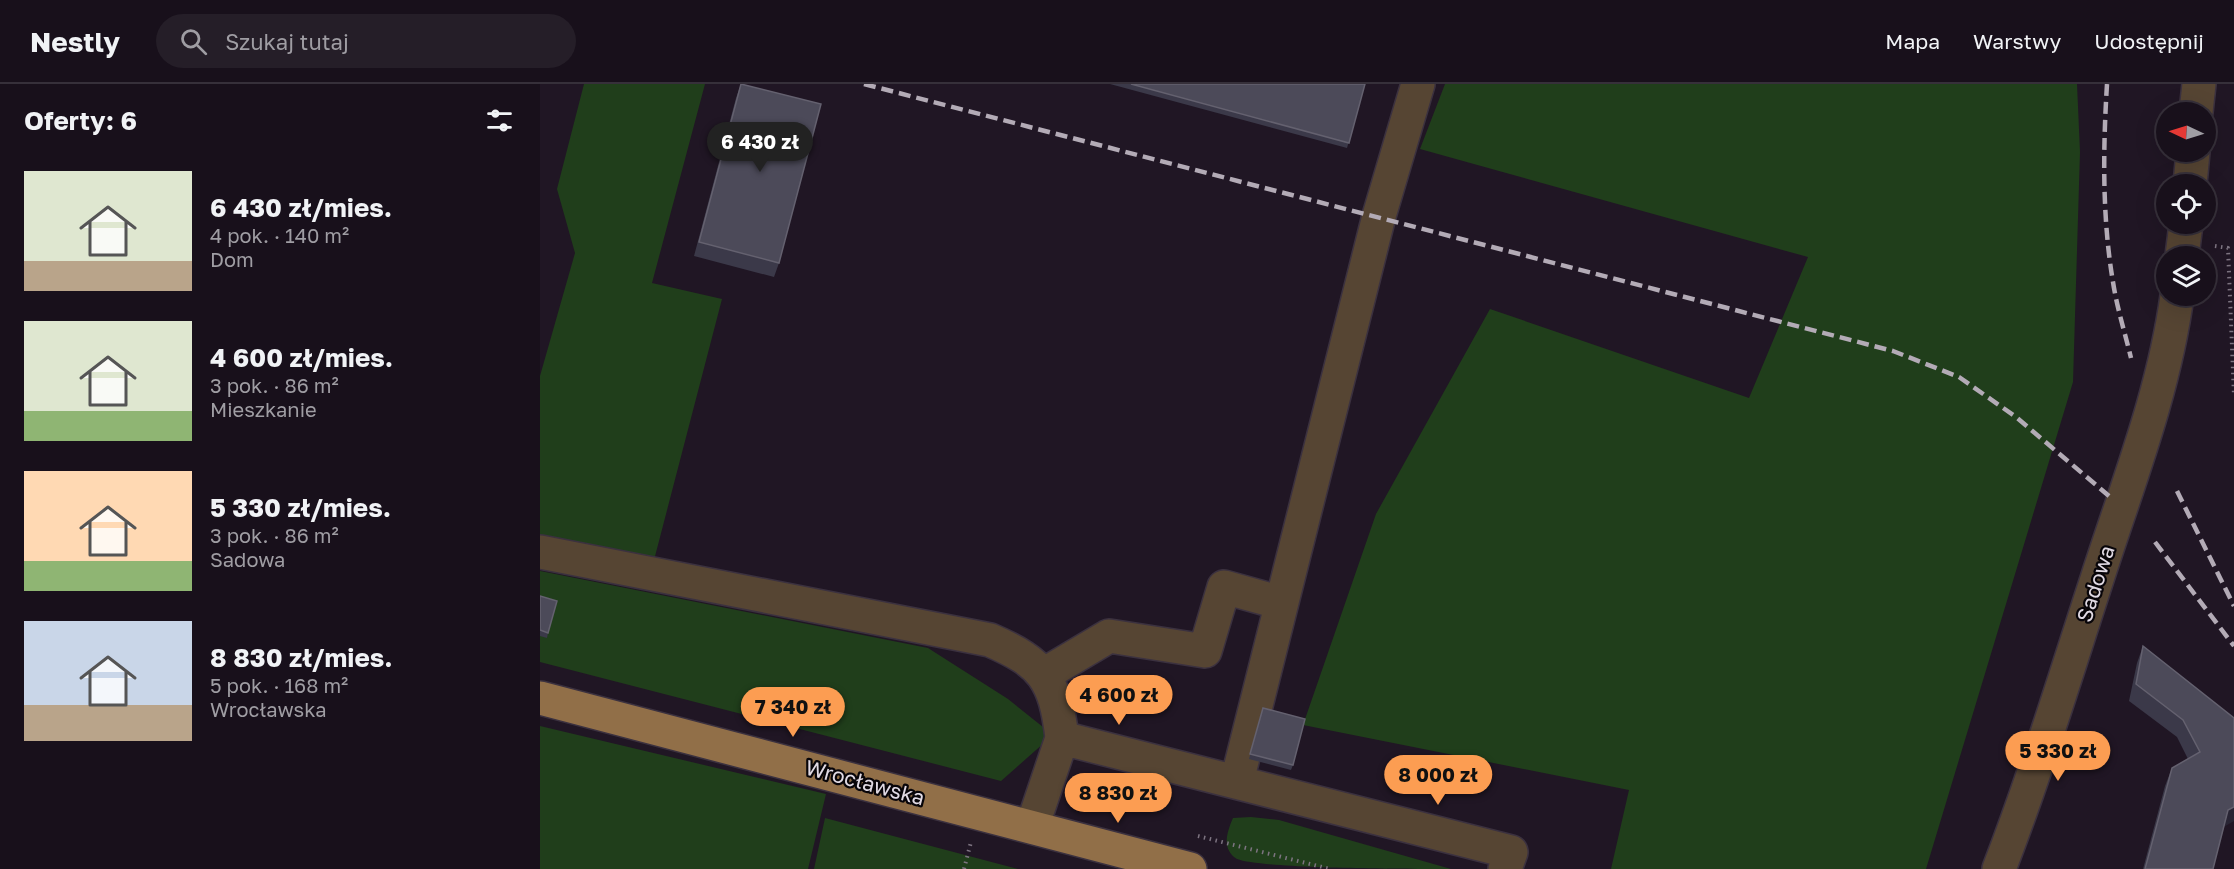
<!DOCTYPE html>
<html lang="pl">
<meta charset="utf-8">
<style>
:root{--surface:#18101b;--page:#251e28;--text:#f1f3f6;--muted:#9f9da3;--line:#36303a;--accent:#fc9d52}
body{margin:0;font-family:"Golos Text",sans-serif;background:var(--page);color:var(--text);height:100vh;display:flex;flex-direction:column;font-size:22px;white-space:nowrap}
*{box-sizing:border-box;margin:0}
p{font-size:20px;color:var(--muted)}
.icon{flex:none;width:33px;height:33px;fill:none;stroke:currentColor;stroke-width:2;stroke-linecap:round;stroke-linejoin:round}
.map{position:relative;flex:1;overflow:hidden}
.side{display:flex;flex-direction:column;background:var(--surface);width:540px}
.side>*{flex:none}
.needle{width:39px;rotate:274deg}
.fabs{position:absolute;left:1616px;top:18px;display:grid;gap:12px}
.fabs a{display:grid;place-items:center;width:60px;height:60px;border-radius:50%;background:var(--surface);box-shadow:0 6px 24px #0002,0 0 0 2px var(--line);font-size:30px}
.price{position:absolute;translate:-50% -51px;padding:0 14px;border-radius:21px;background:var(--accent);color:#111;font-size:20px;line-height:39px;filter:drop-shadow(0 2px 3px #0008)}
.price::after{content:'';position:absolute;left:50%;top:36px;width:18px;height:14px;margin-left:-9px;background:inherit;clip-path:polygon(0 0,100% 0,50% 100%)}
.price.selected{background:#222;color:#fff}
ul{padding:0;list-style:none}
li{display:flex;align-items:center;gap:18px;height:150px;padding:0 24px}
li span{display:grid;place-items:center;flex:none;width:168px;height:120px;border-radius:0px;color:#555}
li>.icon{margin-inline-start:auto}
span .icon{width:72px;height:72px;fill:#fffc;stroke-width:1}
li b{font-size:26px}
h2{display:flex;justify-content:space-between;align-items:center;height:72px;padding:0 24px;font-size:26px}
header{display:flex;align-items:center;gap:36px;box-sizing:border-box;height:84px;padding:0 30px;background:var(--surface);border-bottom:2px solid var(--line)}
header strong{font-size:28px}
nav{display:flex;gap:33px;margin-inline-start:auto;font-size:21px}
.search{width:420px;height:54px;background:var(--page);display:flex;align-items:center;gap:15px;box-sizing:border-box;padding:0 21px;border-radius:33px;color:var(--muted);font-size:22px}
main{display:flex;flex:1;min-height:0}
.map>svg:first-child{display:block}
</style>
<header>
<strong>Nestly</strong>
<div class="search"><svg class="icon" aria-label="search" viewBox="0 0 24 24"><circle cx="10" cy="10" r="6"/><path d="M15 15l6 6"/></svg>Szukaj tutaj</div>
<nav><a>Mapa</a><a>Warstwy</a><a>Udostępnij</a></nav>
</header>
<main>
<section class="side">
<h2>Oferty: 6<svg class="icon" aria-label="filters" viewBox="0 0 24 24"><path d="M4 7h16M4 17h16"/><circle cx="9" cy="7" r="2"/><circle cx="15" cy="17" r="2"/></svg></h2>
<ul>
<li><span style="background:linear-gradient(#dfe7d0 75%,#b9a48a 0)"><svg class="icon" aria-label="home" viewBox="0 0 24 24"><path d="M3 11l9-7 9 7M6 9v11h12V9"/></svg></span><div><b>6 430 zł/mies.</b><p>4 pok. · 140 m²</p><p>Dom</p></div></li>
<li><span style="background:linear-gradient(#dfe7d0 75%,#8fb573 0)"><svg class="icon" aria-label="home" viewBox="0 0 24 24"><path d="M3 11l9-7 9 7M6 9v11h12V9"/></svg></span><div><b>4 600 zł/mies.</b><p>3 pok. · 86 m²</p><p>Mieszkanie</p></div></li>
<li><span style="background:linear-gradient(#ffd9b3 75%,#8fb573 0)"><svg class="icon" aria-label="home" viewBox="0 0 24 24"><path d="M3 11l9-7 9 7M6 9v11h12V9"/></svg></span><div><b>5 330 zł/mies.</b><p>3 pok. · 86 m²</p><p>Sadowa</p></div></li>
<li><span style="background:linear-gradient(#c9d6e8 70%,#b9a48a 0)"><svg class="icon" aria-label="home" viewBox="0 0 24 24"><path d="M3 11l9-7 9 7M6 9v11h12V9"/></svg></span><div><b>8 830 zł/mies.</b><p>5 pok. · 168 m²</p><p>Wrocławska</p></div></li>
</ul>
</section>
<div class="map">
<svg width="1694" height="785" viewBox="0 0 1694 785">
<rect width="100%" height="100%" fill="#201624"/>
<path fill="#203e1b" d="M 44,0 L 165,0 L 112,199 L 182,215 L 113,480 L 0,454 L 0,292 L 35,169 L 17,105 Z
M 905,0 L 1537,0 L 1540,68 L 1533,298 L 1386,785 L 1071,785 L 1089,706 L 763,641 L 836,430 L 950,225 L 1209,314 L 1268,173 L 880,65 Z
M 0,487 L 388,564 L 468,615 L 513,651 L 461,697 L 0,578 Z
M 0,642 L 286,710 L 268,785 L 0,785 Z
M 711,733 L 739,736 L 911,785 C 872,785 723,785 697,775 C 681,765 687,748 693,734 Z
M 285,734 L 478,785 L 274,785 Z"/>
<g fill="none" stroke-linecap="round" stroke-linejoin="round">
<g stroke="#3b313f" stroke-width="36">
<path id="minor" d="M 1656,28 L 1659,0
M 1650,100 L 1653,68
M 1642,172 L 1646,140
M 0,468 L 450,556 C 503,579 515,595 522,654
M 505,590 L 569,552 L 665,567 L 684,503 L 741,519
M 697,697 L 839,132 L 878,0
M 492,743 L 522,654 L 971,768 L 965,785
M 1459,785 C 1496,689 1526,590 1558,492 C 1588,399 1624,308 1637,212"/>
</g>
<g stroke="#3b313f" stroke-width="36">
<path id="major" d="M 0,614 L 650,785"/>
</g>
<path stroke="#7d7481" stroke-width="4" stroke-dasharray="1.5 4.5" stroke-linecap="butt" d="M 1675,162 L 1688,164 L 1694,312
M 658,752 L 790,785
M 424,785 L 431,758"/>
<use href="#minor" stroke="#564533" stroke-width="33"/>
<use href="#major" stroke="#916f48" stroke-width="33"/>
<path stroke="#b3abb6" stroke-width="4.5" stroke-dasharray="12 6" stroke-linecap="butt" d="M 324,0 L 1353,267 L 1419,293 L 1476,333 L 1569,412
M 1567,0 C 1563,65 1562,133 1573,198 C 1577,224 1585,249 1591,274
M 1637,407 L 1694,522
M 1615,458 L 1694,562"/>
</g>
<path fill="#3b3949" d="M 201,0 L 239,179 L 234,193 L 154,172 L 196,14 Z
M 570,0 L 825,0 L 807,64 Z
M 0,512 L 8,549 L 7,554 L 0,552 Z
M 1603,562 L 1694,634 L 1684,743 L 1673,785 L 1603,785 L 1625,702 L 1632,684 L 1648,675 L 1637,653 L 1589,617 L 1597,579 Z
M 721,629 L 753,681 L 751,686 L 709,675 Z"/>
<path fill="#282433" d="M 1694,723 L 1694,737 L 1682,744 L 1688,726 Z"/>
<path fill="#4c4a59" stroke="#64616f" stroke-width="1.5" d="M 201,0 L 281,20 L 239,179 L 159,158 Z
M 591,0 L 825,0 L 809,59 Z
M 0,512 L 17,517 L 8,549 L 0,546 Z
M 1603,562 L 1694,634 L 1694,723 L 1688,726 L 1673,785 L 1605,785 L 1632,684 L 1660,668 L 1643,636 L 1596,600 Z
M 723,624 L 765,635 L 753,681 L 710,670 Z"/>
<g text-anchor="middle" stroke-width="4.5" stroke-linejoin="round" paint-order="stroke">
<g font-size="21" fill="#e1dae4" stroke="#080509">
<text transform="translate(1556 500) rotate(-72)" y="7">Sadowa</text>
<text transform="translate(325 699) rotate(15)" y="7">Wrocławska</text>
</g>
</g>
</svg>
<div class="fabs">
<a><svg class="needle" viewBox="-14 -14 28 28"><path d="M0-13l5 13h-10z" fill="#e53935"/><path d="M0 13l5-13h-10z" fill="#9f9da3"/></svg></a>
<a><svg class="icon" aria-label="locate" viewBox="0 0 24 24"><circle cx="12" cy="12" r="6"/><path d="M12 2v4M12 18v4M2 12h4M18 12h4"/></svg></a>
<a><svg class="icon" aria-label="layers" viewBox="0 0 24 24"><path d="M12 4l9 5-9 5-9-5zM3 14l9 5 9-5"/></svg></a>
</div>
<b class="price selected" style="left:220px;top:89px">6 430 zł</b>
<b class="price" style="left:579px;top:642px">4 600 zł</b>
<b class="price" style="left:253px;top:654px">7 340 zł</b>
<b class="price" style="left:1518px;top:698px">5 330 zł</b>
<b class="price" style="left:898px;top:722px">8 000 zł</b>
<b class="price" style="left:578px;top:740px">8 830 zł</b>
</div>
</main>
